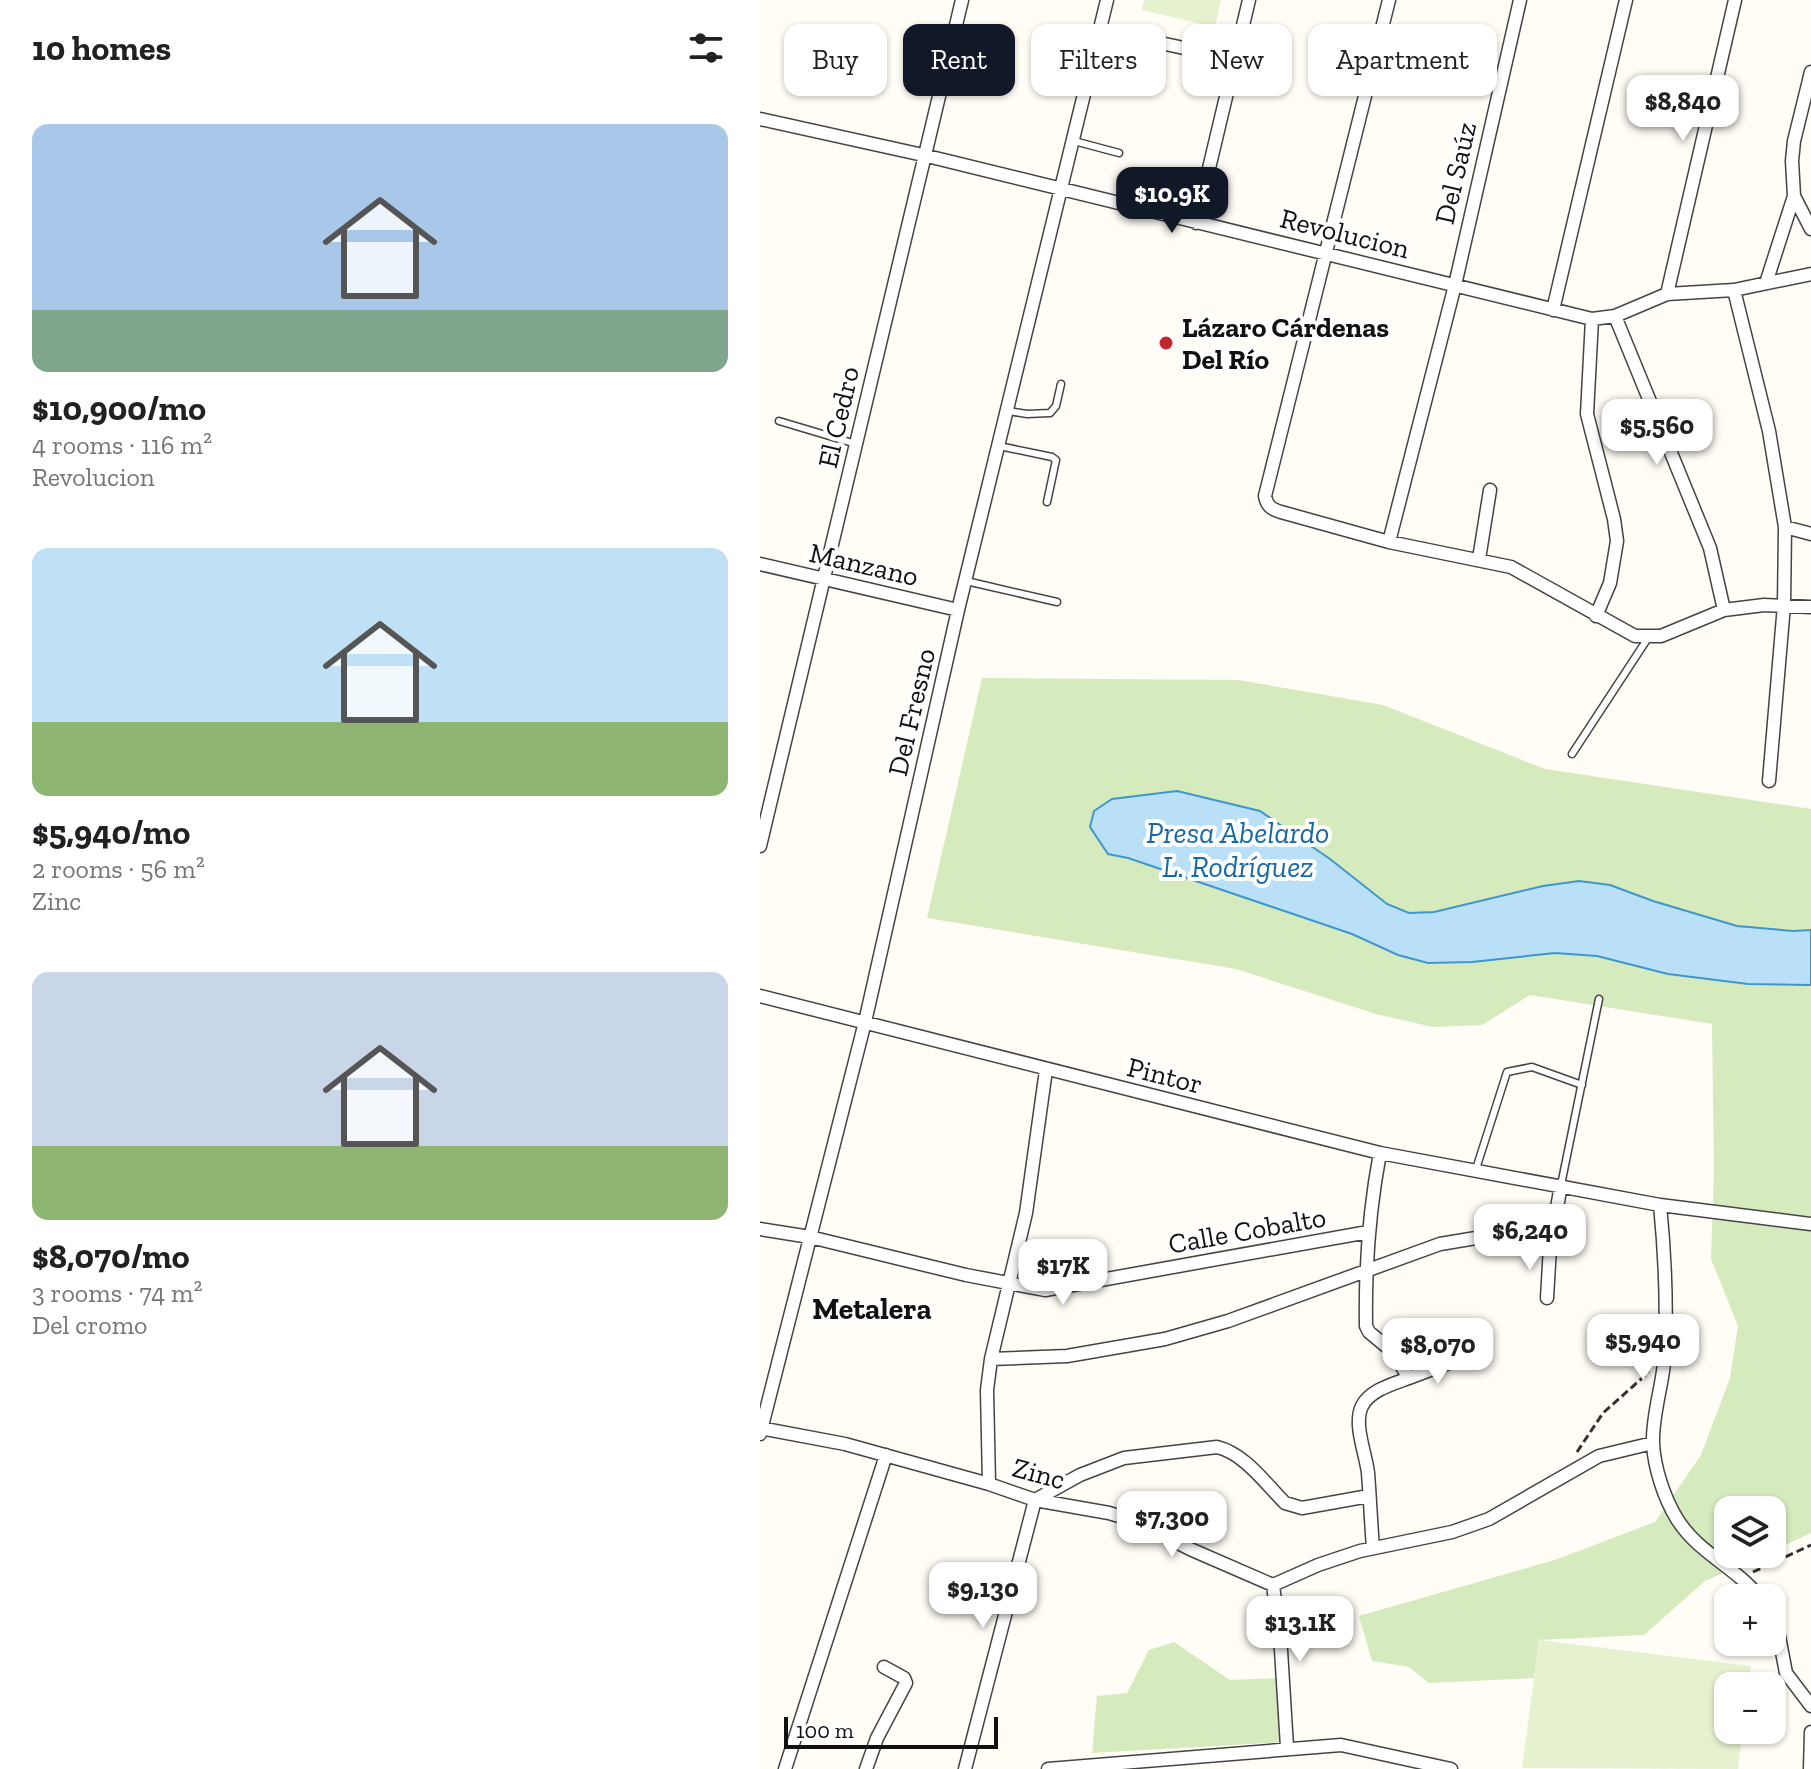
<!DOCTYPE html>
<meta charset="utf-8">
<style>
:root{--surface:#fff;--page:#f6f6f6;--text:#202124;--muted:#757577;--accent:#111827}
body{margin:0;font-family:"Zilla Slab",serif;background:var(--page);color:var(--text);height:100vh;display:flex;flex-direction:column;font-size:30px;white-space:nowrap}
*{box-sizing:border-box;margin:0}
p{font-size:26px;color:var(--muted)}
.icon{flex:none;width:44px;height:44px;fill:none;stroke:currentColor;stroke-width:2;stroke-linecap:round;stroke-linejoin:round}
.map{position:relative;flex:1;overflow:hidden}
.side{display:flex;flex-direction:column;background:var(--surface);width:760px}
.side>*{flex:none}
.banner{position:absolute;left:24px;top:24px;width:760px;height:72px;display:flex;gap:16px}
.buttons{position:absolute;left:954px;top:1496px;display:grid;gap:16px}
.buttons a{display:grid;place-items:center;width:72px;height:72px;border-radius:16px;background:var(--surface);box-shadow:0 2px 6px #0004;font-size:40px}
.scale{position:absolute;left:24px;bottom:20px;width:214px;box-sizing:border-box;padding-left:8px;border:4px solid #111;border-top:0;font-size:22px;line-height:28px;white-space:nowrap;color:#111;-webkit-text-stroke:6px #fff;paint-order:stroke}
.price{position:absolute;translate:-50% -68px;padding:0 18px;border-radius:16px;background:#fff;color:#222;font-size:26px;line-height:52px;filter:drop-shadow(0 2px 4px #0008)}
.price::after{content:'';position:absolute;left:50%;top:48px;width:24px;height:18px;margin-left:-12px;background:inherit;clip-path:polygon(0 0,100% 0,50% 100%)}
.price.on{background:var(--accent);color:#fff}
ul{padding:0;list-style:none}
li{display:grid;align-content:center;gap:16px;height:424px;padding:0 32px}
li span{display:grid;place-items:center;height:248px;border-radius:16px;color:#555}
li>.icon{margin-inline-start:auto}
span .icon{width:144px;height:144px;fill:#fffc;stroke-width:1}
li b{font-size:34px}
h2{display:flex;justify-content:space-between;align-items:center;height:96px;padding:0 32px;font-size:34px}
.tag{padding:0 28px;border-radius:16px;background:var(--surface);box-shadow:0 2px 6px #0004;font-size:28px;line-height:72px}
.tag.on{background:var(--accent);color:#fff}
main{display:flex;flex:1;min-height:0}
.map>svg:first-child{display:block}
</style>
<main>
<section class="side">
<h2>10 homes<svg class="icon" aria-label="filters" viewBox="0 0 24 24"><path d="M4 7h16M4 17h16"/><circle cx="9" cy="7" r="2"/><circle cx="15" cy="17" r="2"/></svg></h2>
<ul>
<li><span style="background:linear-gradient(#a9c7e8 75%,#7fa58c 0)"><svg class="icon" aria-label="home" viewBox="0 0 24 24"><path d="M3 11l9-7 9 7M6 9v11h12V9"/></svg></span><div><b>$10,900/mo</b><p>4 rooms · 116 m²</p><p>Revolucion</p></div></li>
<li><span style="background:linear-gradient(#bfe0f5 70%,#8fb573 0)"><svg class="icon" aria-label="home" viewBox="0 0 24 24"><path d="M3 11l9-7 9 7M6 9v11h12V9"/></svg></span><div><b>$5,940/mo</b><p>2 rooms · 56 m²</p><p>Zinc</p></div></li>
<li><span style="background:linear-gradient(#c9d6e8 70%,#8fb573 0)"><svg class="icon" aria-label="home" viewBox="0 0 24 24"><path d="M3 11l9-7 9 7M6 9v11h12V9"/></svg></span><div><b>$8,070/mo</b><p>3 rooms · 74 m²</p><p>Del cromo</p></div></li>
</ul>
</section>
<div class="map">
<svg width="1051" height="1769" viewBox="0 0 1051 1769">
<rect width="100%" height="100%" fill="#fffdf5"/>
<path fill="#d5ebbd" d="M 222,678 L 479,680 L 623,705 L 785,769 L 1051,809 L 1051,1533 L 1012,1551 L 1012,1510 L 968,1510 L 968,1554 L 1005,1554 L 945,1581 L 884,1635 L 779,1640 L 774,1678 L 669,1683 L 649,1667 L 612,1661 L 599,1616 L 795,1560 L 895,1522 L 941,1455 L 970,1378 L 978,1326 L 951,1259 L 954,1172 L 952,1024 L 770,995 L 722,1025 L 673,1027 L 616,1014 L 476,969 L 167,918 Z
M 414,1642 L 470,1680 L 517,1678 L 523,1742 L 332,1753 L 337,1696 L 367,1693 L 389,1650 Z"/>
<path fill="#e6f2cf" d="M 384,0 L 461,0 L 455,27 L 382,10 Z
M 779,1640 L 991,1666 L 989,1686 L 968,1686 L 968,1730 L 983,1730 L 978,1769 L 762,1768 Z"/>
<path fill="#b9e0f7" stroke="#3f96cf" stroke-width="2" d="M 417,791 L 500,811 L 570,859 L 627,904 L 649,913 L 674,912 L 783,886 L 819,881 L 850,885 L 893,901 L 977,926 L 1033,931 L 1051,930 L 1051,985 L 988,984 L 908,974 L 837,956 L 795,953 L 712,962 L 668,963 L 638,955 L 592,934 L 368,858 L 348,854 L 330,827 L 334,811 L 352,799 Z"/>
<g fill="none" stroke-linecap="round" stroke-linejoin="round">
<g stroke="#444" stroke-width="9">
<path id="lane" d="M 314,141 L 359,153
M 248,411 L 267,414 L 290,413 L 296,406 L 301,384
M 19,421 L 96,444
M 239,446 L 292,457 L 296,460 L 287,502
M 206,581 L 297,602
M 812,754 L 888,638
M 715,1172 L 747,1072 L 772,1067 L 822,1085
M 801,1185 L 839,999"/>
</g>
<g stroke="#444" stroke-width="15">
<path id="street" d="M 629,0 L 505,496 C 507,506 511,509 521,512 L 629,542 L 751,567 L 875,636 L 901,636 L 964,610 L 1004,605 L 1051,607
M 340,30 L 475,59
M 0,119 L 163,155 L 832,319 L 855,316 L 907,294 L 974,290 L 1051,274
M 1034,196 L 1051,229
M 436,223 L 489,0
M 1006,283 L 1034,196 L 1032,161 L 1034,141 L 1051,72
M 974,290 L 1009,431 L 1025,527 L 1024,605 L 1009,781
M 907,294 L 975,0
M 793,310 L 866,0
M 855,316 L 950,548 L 964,610
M 832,319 L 827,414 L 854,519 L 857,541 L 850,583 L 836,616
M 1025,527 L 1051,534
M 629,542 L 695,285 L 760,0
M 719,559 L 730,490
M 0,564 L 198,610
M 0,846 L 202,0
M 0,996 L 620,1153 L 900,1205 C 905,1255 907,1302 905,1352 C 904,1382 892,1413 893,1443 C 894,1467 904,1498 917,1519 C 938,1553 976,1567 1000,1598
M 900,1205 L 1051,1224
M 0,1229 L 50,1237 L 206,1275 L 285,1290 L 608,1232
M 787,1298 L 790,1247
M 231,1359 L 307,1356 L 405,1339 L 468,1321 L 680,1244 L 728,1236 L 790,1247 L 801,1185
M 649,1378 L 694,1361
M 0,1428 L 85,1444 L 229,1484 L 275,1500 L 349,1513 L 375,1521 L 430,1549 L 513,1585 L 558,1565 L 600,1551 L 692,1532 L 729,1519 L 839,1456 L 893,1443
M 0,1434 L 105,1022 L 198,610 L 347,0
M 229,1484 L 227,1390 L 231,1359 L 266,1213 L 286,1070
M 613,1548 C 611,1523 610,1498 608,1473 C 606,1454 593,1424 602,1406 C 610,1390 633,1384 649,1378 L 633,1352 L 609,1332 L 606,1326 C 605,1267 609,1211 620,1153
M 513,1585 L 521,1650 L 527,1747
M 1012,1617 L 1019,1636 L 1026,1673 L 1051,1706
M 25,1769 L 126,1455
M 106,1769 L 117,1738 L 146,1683 L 144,1678 L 124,1667
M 205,1769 L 275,1500 L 320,1475 L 364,1458 L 457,1447 C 484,1453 506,1484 525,1503 L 542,1508 L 609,1496
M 288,1769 L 581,1745 L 691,1769
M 1050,1769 L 1051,1732"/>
</g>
<path stroke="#333" stroke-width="3" stroke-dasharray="8 4" stroke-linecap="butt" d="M 817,1452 L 843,1413 L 889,1372
M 993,1572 L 1051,1545"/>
<use href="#lane" stroke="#fff" stroke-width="6"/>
<use href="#street" stroke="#fff" stroke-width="12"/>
</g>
<circle fill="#c4262e" stroke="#fff" stroke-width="3" cx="406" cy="343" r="8"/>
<g text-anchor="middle" stroke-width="8" stroke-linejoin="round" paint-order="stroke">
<g font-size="28" fill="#111" stroke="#fff">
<text transform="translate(695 173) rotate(-77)" y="10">Del Saúz</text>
<text transform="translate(585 233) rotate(14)" y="10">Revolucion</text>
<text transform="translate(78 417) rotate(-77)" y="10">El Cedro</text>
<text transform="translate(104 564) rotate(13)" y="10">Manzano</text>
<text transform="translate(151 712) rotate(-77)" y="10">Del Fresno</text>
<text transform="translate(405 1075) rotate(14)" y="10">Pintor</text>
<text transform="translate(487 1230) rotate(-10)" y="10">Calle Cobalto</text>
<text transform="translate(279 1473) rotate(15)" y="10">Zinc</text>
</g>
<g font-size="28" font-weight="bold" fill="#111" stroke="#fff" text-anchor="start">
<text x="422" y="337">Lázaro Cárdenas<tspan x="422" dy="32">Del Río</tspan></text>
</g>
<g font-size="30" font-style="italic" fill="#1768a6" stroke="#fff">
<text x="478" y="843">Presa Abelardo<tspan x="478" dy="34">L. Rodríguez</tspan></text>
</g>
<g font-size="30" font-weight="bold" fill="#111" stroke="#fff">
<text x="112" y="1319">Metalera</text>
</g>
</g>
</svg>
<div class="buttons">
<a><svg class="icon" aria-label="layers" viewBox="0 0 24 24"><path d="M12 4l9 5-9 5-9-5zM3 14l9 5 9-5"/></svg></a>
<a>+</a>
<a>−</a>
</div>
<div class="scale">100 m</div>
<b class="price" style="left:923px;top:143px">$8,840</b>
<b class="price on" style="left:412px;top:235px">$10.9K</b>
<b class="price" style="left:897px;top:467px">$5,560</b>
<b class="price" style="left:770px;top:1272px">$6,240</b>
<b class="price" style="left:303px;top:1307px">$17K</b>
<b class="price" style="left:883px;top:1382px">$5,940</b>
<b class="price" style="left:678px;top:1386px">$8,070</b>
<b class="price" style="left:412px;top:1559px">$7,300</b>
<b class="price" style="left:223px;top:1630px">$9,130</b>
<b class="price" style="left:540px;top:1664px">$13.1K</b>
<div class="banner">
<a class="tag">Buy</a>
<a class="tag on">Rent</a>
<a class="tag">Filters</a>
<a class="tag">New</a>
<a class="tag">Apartment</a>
</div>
</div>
</main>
